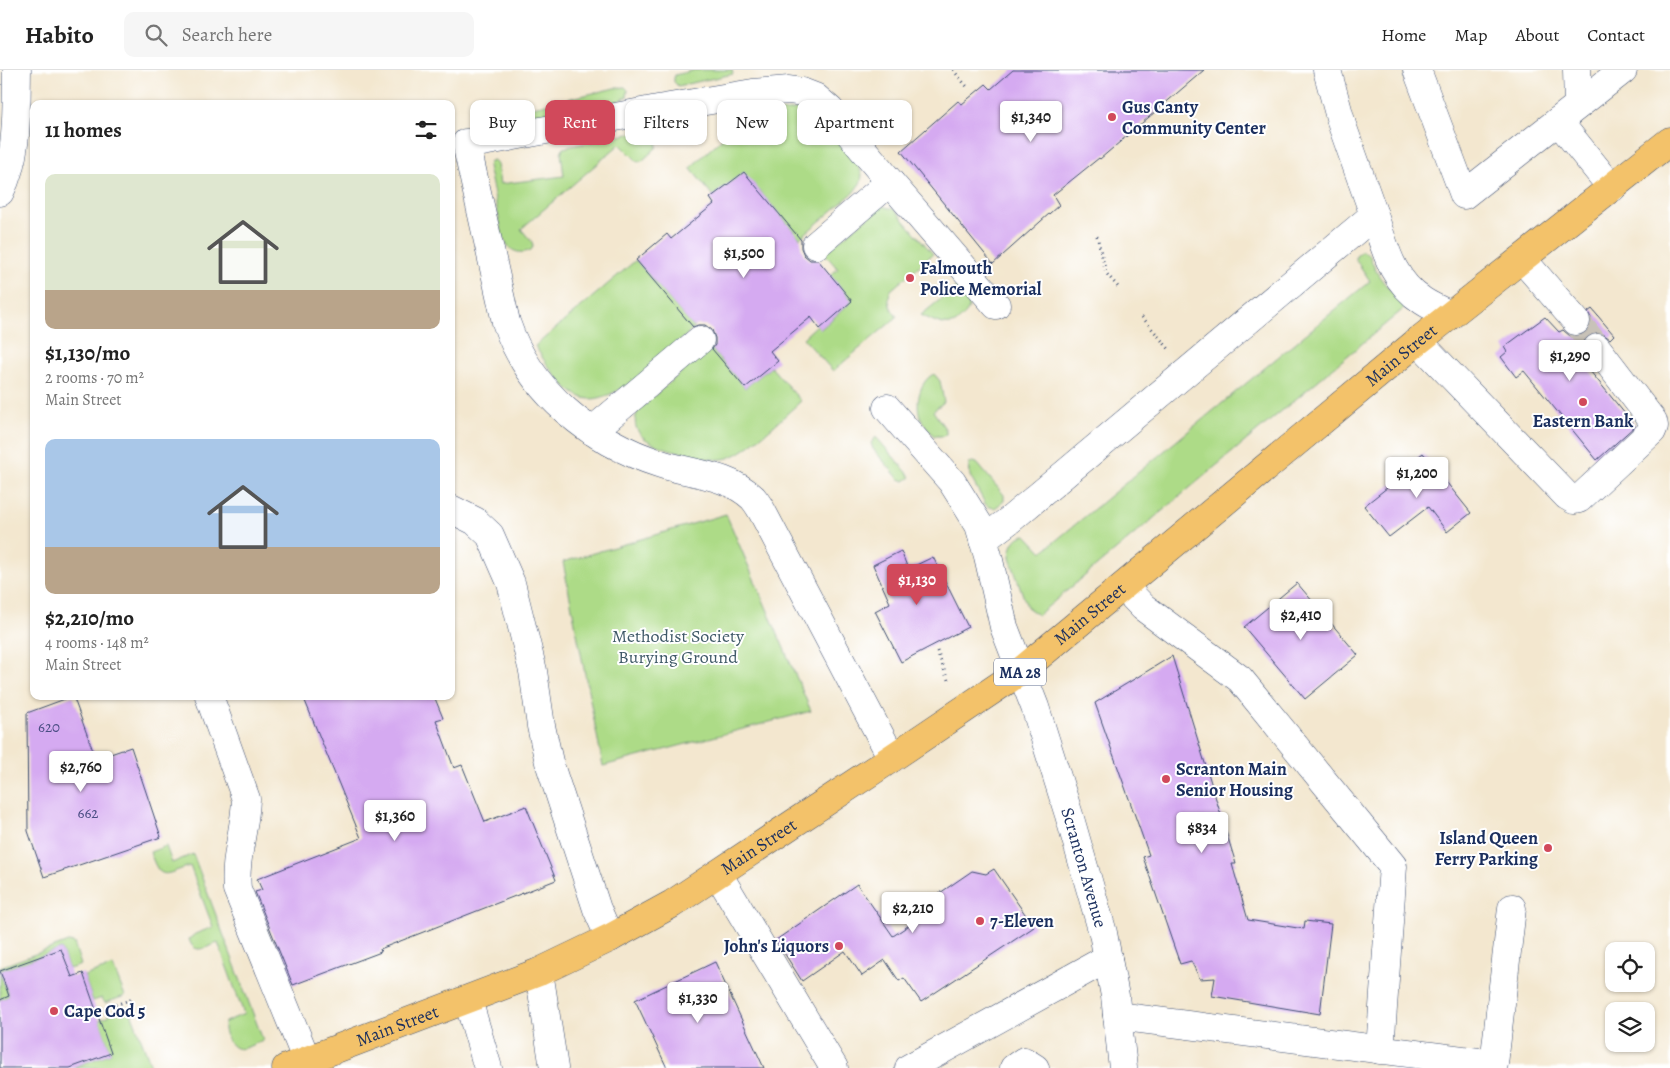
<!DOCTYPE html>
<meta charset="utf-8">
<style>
:root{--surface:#fff;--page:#f6f6f6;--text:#222;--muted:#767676;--line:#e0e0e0;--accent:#d1495b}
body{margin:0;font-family:Alegreya,serif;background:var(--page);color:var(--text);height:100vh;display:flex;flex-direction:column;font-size:19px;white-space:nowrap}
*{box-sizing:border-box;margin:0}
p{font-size:16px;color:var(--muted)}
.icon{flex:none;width:28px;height:28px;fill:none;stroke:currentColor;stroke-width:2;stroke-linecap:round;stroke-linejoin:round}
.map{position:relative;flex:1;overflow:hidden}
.panel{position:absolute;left:30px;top:30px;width:425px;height:600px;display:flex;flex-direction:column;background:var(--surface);border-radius:10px;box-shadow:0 1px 4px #0004}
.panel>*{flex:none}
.banner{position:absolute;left:470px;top:30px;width:475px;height:45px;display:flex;gap:10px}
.buttons{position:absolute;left:1605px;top:872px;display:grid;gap:10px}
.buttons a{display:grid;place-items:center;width:50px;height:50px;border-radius:10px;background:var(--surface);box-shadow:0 1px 4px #0004;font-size:25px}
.price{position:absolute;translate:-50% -42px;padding:0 11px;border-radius:5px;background:#fff;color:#222;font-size:16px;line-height:32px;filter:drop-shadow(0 1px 2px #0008)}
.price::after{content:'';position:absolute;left:50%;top:30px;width:15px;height:11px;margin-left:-8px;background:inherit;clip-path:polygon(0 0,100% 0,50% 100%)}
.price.on{background:var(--accent);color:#fff}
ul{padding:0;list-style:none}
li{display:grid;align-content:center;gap:10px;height:265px;padding:0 15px}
li span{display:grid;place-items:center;height:155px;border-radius:10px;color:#555}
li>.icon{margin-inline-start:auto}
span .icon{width:90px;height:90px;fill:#fffc;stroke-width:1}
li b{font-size:21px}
h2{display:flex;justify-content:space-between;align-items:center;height:60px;padding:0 15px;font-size:21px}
.chip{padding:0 18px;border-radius:10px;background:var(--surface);box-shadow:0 1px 4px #0004;font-size:18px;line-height:45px}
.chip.on{background:var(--accent);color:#fff}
header{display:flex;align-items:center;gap:30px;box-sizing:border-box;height:70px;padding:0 25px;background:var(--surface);border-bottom:1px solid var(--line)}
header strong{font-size:24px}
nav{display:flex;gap:28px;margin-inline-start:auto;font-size:18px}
.search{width:350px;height:45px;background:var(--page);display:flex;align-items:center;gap:12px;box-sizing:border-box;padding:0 18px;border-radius:10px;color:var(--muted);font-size:19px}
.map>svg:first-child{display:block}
</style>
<header>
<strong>Habito</strong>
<div class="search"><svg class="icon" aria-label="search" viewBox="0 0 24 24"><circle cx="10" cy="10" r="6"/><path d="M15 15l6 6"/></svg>Search here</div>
<nav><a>Home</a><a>Map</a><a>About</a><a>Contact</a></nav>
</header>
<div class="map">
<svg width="1670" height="998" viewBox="0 0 1670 998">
<rect width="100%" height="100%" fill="#fff"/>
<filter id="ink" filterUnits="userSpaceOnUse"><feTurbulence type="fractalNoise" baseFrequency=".02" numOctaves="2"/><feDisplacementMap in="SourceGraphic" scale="10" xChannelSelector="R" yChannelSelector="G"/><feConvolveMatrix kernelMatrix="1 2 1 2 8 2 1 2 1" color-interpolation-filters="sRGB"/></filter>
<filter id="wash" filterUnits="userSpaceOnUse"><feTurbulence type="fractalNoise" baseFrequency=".0096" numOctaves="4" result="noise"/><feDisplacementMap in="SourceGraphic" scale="20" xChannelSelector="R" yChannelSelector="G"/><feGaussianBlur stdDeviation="1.12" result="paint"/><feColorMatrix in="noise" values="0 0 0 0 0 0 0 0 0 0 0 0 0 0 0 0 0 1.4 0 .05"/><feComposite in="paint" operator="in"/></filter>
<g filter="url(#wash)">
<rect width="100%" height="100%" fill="#f3e7cf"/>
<path fill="#addb87" stroke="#648572" d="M 695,0 L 732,0 L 733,4 L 678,16 L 674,12 L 674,8 L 675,5 Z
M 625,17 L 628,20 L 627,27 L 619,31 L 513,53 L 483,54 L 485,50 L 490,47 L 615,18 Z
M 802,39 L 806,40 L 815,45 L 844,77 L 858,95 L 862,105 L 861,112 L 853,123 L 800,168 L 744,103 L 713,126 L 691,99 L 691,97 L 729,62 L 750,48 L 759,45 Z
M 643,61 C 652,61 658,69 657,77 L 642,91 L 638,92 L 620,74 L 521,159 L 532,172 L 533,177 L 531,180 C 518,186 508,180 503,167 L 488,96 L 490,91 L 494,90 L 497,94 L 500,114 L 564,106 L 561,83 L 563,78 Z
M 882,136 L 893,139 L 898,143 L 933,184 L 891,220 C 886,230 890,238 897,247 L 833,301 L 803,268 L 817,255 L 821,259 L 852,231 L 830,205 L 838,199 L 824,183 Z
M 1362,181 L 1369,184 C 1377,209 1388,218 1407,236 L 1038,545 L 1027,537 L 1010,488 C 1010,478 1015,465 1026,465 L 1042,482 L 1370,211 L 1356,190 L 1356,186 Z
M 636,190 L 694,258 C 672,278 615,337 584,328 C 563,322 546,293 535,276 Z
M 957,216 C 968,229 976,235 961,248 C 958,251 955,254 951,254 C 941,256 930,249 921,245 Z
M 710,277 L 745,318 L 771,297 L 801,331 C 783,347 748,382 728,388 C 715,392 702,387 689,384 C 672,380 629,373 636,346 C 637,342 641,338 643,336 Z
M 934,304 L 940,311 L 944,332 L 933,341 L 946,360 L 946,364 L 943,366 L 934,366 C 929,360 923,354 920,346 C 915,333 920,310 934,304 Z
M 876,367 L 911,407 L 905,411 L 899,409 L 873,379 L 871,373 Z
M 972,392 L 977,393 L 1004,425 L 1004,431 L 995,438 L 989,437 L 986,435 L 970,406 L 969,394 Z
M 726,444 L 811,641 L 603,696 L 563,492 Z
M 166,776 L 172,793 L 193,784 L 263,970 C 248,976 236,987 227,968 C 224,962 223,959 225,952 L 244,944 L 218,873 C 206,877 194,886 189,869 L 195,864 L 213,857 L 190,796 C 164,804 161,813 150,782 Z
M 68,872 L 74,873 L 81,895 L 69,899 L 61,879 L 0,901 L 0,897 Z
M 113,896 L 125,926 L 105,933 L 102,928 L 93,931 L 84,906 Z
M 0,902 L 9,926 L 0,930 Z
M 129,937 L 152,998 L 72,998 L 111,983 L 99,950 L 109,946 L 108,944 Z"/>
<g id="blocks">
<path fill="#d5aaf1" d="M 1013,0 L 1204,0 L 1100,89 L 1099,88 L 1053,125 L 1059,135 L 993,194 L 901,81 L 958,31 L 962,34 L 986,14 L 991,19 Z
M 744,102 L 801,170 L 801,178 L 804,185 L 810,190 L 818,190 L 852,231 L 820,259 L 811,247 L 770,281 L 778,291 L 745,318 L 712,279 L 715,275 L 715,268 L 712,260 L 705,255 L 698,255 L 693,257 L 636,190 L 667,164 L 671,169 L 714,134 L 710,128 Z
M 1592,239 L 1614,265 L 1610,269 L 1603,264 L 1595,263 L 1587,266 L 1582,272 L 1582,281 L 1585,288 L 1581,290 L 1635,356 L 1597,390 L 1524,301 L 1516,307 L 1501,287 L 1507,282 L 1504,277 L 1545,247 L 1559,262 L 1563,260 L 1570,266 L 1579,266 L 1586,263 L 1591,256 L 1591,248 L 1588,242 Z
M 1423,383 L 1471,443 L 1447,462 L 1428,437 L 1389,467 L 1364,436 L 1402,406 L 1398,402 Z
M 901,481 L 908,499 L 933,487 L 968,557 L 901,592 L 875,541 L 890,533 L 873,495 Z
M 1297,513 L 1358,585 L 1305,629 L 1244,557 Z
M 1172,586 L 1236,794 L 1232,794 L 1248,850 L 1304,859 L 1305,851 L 1331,854 L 1320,944 L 1212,926 L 1215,908 L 1200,909 L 1191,891 L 1180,894 L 1143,787 L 1149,785 L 1095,633 Z
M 73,626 L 96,689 L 131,677 L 161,767 L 44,807 L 28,761 L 27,643 Z
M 303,626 L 434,626 L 443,648 L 436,650 L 454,698 L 462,695 L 485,752 L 526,736 L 556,810 L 380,879 L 381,882 L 293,915 L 255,822 L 262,820 L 257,809 L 361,768 Z
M 994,799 L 1034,857 L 921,932 L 904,908 L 899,911 L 885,890 L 862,906 L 845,881 L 802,911 L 776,870 L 857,814 L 893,866 L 935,838 L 937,825 L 972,801 L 986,804 Z
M 61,879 L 72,907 L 83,903 L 111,983 L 70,998 L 0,998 L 0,930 L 9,926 L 0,901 Z
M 715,892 L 764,998 L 667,998 L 635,930 Z"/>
</g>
</g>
<g filter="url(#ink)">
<use href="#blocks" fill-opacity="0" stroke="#3b4b6f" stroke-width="1"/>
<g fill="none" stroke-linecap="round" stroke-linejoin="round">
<path stroke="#c8c2b8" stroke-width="28" stroke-dasharray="28 14" stroke-linecap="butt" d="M 1576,251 L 1597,278"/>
<g stroke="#3b4b6f" stroke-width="29">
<g id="minor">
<path d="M 1417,0 L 1464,125 L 1623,0"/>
<path d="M 1577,0 L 1578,35"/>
<path d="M 1558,51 L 1612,118"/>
<path d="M 0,122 C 19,84 16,42 17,0"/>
<path d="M 1374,145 C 1385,178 1392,211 1423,231 C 1432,237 1442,241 1451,245"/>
<path d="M 816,175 L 890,112"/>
<path d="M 1522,189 L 1576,251"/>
<path d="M 1418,271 L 1567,426 L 1574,430 L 1579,429 L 1652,361 L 1654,356 L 1653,351 L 1597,278"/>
<path id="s1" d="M 887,338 L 952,412 L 979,455 L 988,486 L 1004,557 L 1035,637 L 1069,745 L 1103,863 L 1115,926 L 1123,998"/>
<path d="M 592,361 L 700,270"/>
<path d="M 451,439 L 475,451 L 490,465 L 511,513 L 533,601 L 541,656 L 549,692 L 597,839 L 610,868"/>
<path d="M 983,470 L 1011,449 L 1374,145 L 1342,55 L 1327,0"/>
<path d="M 1124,517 L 1143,537 L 1240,609 L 1393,796 L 1380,980"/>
<path d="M 209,626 L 246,729 C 245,760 234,789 237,819 L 307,991"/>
<path d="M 892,688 L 765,447 C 762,441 758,434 753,428 C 728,404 692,404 661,394 C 591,372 529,321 506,252 L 466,73 L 477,73 L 658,39 L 753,23 L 789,20 L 802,22 L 815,27 L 830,40 L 890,112 L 996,235"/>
<path d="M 718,804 L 834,998"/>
<path d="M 539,902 L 554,998"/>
<path d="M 468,930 L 488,998"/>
<path d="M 1117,946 L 1494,994 L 1512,838"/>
<path d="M 909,998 L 1108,888"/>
<path d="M 1014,998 L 1024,991 L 1035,998"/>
</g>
</g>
<g stroke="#3b4b6f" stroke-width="29">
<g id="major">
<path id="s2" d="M 286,998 L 539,902 L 610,868 L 672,834 L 892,688 L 1021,601 L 1418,271 L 1670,71"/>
</g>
</g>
<path stroke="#3b4b6f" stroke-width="3" stroke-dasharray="1 4" stroke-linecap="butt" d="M 953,0 L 969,19
M 1097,166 L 1106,203 L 1119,218
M 1142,247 L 1169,279
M 937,581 L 949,613
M 106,938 L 133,929"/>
<use href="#minor" stroke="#fff" stroke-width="28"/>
<use href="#major" stroke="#f3c26a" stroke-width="28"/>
</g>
</g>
<g fill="#d1495b" stroke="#fff" stroke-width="2">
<circle cx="1112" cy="47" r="5"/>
<circle cx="910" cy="208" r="5"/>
<circle cx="1583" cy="332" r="5"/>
<circle cx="1166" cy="709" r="5"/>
<circle cx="1548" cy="778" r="5"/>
<circle cx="980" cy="851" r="5"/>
<circle cx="839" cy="876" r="5"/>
<circle cx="54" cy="941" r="5"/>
</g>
<g text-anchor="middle" stroke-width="4" stroke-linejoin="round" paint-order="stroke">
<g font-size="15" fill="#4a4e83">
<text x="49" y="662">620</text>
<text x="88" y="748">662</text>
</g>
<rect fill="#fff" stroke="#5f6d8e" stroke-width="1" x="994" y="588.5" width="52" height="27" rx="4"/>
<g font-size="16" font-weight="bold" fill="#1b2f5e">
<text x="1020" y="608">MA 28</text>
</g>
<g font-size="18" font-weight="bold" fill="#1b2f5e" stroke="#fff" text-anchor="start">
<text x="1122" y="43">Gus Canty<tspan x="1122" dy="21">Community Center</tspan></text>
<text x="920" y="204">Falmouth<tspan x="920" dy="21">Police Memorial</tspan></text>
<text x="1583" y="357" text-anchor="middle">Eastern Bank</text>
<text x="1176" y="705">Scranton Main<tspan x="1176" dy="21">Senior Housing</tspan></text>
<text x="1538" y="774" text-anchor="end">Island Queen<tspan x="1538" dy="21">Ferry Parking</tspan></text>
<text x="990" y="857">7-Eleven</text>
<text x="829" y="882" text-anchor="end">John's Liquors</text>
<text x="64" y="947">Cape Cod 5</text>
</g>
<g font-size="18" fill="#1b2f5e" stroke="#fff">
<text dy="6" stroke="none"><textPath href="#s2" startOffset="1334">Main Street</textPath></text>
<text dy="6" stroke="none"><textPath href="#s2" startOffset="929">Main Street</textPath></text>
<text dy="6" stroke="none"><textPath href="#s2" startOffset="524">Main Street</textPath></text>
<text dy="6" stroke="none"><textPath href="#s1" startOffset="508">Scranton Avenue</textPath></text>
<text dy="6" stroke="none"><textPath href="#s2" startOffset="119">Main Street</textPath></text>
</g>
<g font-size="18" fill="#405a68" stroke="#fff">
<text x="678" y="572">Methodist Society<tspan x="678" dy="21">Burying Ground</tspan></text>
</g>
</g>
</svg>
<div class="buttons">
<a><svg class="icon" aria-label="locate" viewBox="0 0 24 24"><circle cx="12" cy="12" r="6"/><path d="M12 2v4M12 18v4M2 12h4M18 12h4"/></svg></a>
<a><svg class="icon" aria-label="layers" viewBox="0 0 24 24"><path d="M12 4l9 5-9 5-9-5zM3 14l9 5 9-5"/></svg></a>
</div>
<b class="price" style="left:1031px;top:73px">$1,340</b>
<b class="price" style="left:744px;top:209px">$1,500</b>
<b class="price" style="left:1570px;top:312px">$1,290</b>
<b class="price" style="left:1417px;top:429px">$1,200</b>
<b class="price on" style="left:917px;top:536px">$1,130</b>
<b class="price" style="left:1301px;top:571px">$2,410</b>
<b class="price" style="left:81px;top:723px">$2,760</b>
<b class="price" style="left:395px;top:772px">$1,360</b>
<b class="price" style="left:1202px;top:784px">$834</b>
<b class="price" style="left:913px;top:864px">$2,210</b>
<b class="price" style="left:698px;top:954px">$1,330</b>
<div class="banner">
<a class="chip">Buy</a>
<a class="chip on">Rent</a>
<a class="chip">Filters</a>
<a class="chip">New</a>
<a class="chip">Apartment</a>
</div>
<section class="panel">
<h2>11 homes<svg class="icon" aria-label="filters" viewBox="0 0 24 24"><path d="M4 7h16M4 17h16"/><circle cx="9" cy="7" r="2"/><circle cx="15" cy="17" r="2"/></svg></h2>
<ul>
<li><span style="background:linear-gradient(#dfe7d0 75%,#b9a48a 0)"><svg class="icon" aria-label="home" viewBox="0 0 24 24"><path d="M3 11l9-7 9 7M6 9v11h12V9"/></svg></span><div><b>$1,130/mo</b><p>2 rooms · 70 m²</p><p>Main Street</p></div></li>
<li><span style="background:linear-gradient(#a9c7e8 70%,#b9a48a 0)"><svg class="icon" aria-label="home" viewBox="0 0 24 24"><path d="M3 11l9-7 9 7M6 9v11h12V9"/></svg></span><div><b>$2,210/mo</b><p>4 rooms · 148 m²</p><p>Main Street</p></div></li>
</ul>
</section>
</div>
